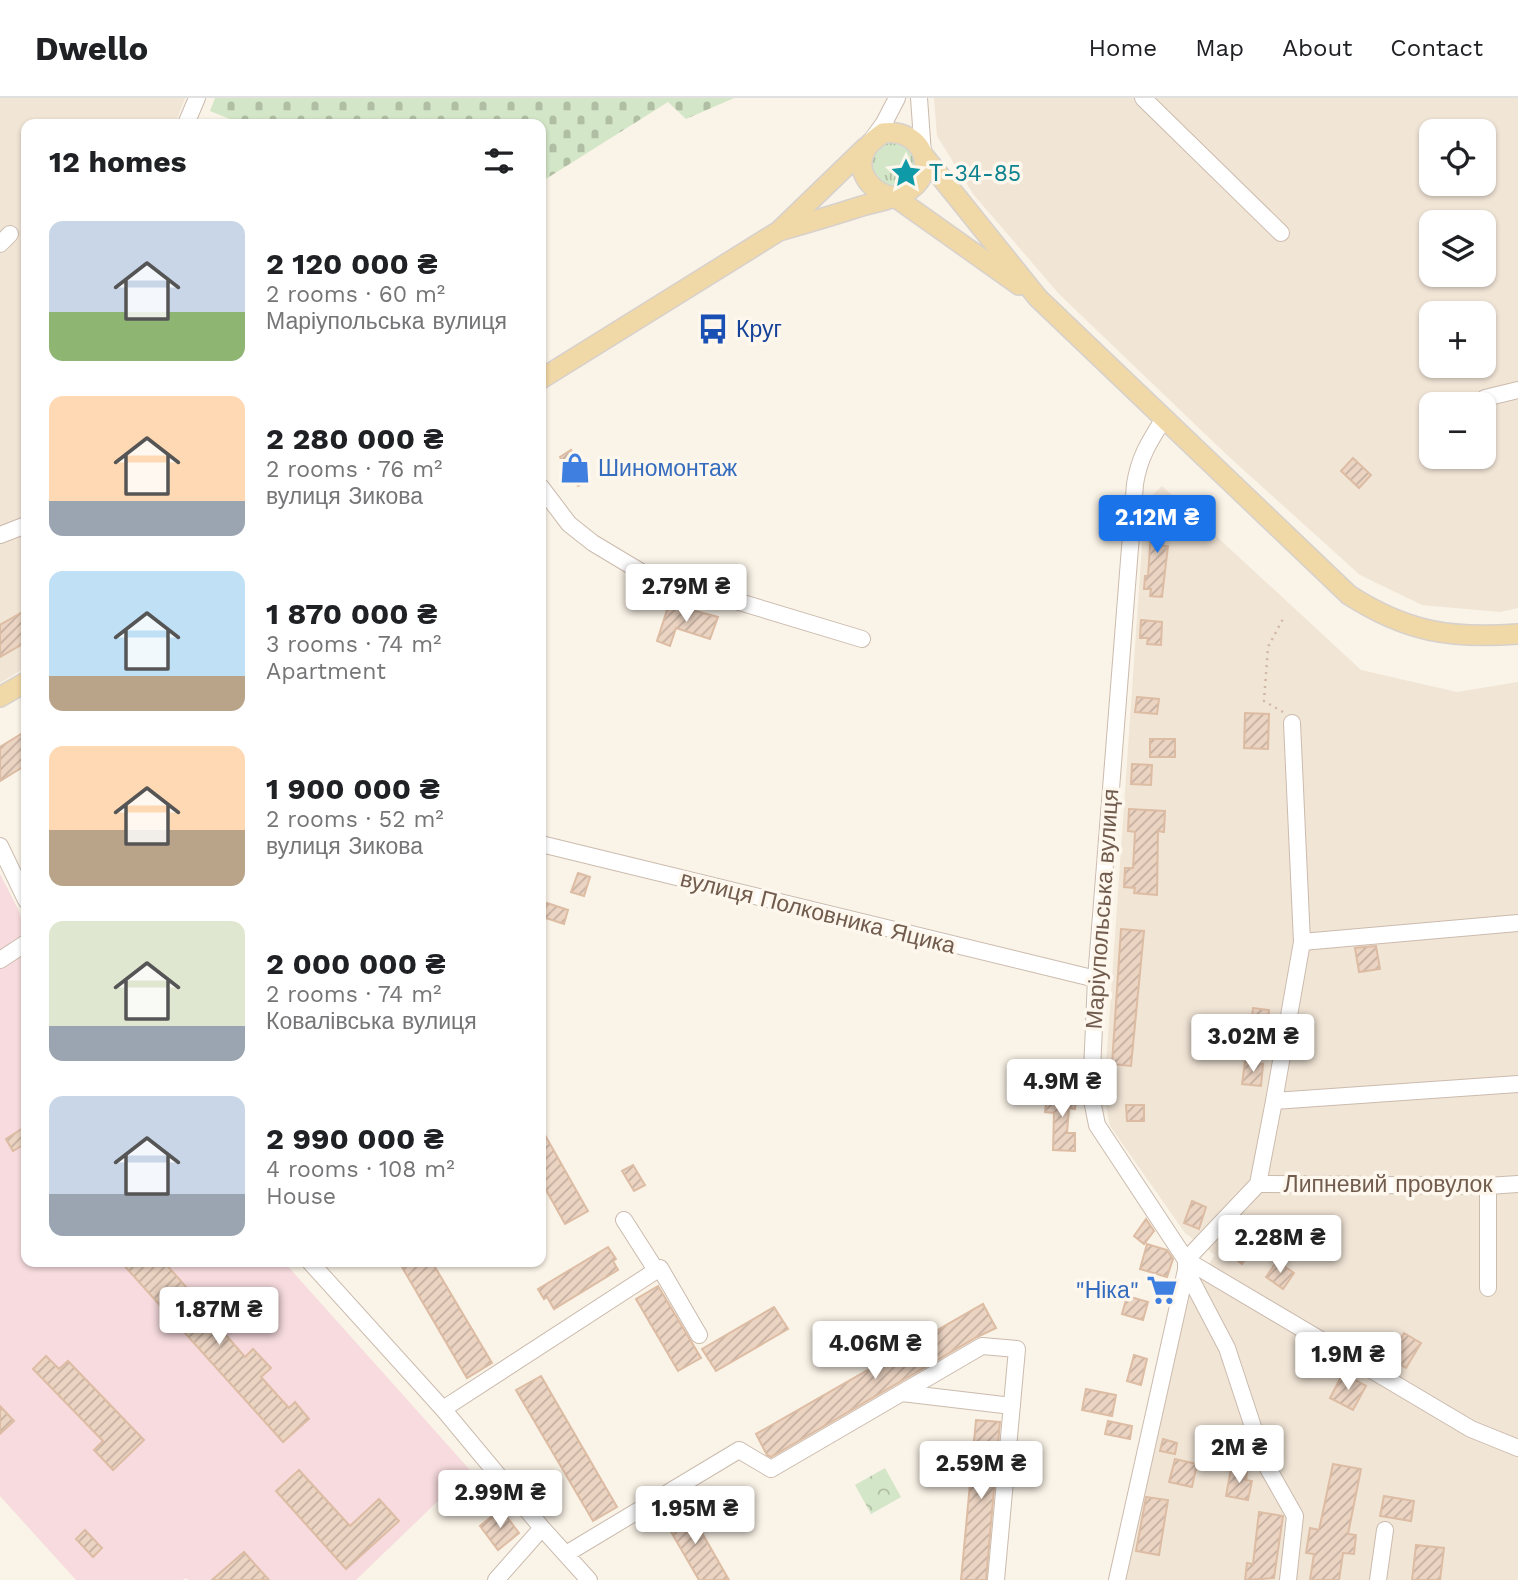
<!DOCTYPE html>
<meta charset="utf-8">
<style>
:root{--surface:#fff;--page:#f2f2f2;--text:#202124;--muted:#757577;--line:#e0e0e0;--accent:#1a73e8}
body{margin:0;font-family:"Work Sans",sans-serif;background:var(--page);color:var(--text);height:100vh;display:flex;flex-direction:column;font-size:26px;white-space:nowrap}
*{box-sizing:border-box;margin:0}
p{font-size:23px;color:var(--muted)}
.icon{flex:none;width:38px;height:38px;fill:none;stroke:currentColor;stroke-width:2;stroke-linecap:round;stroke-linejoin:round}
.map{position:relative;flex:1;overflow:hidden}
.sheet{position:absolute;left:21px;top:21px;width:525px;height:1148px;display:flex;flex-direction:column;background:var(--surface);border-radius:14px;box-shadow:0 2px 5px #0004}
.sheet>*{flex:none}
.controls{position:absolute;left:1419px;top:21px;display:grid;gap:14px}
.controls a{display:grid;place-items:center;width:77px;height:77px;border-radius:14px;background:var(--surface);box-shadow:0 2px 5px #0004;font-size:35px}
.price{position:absolute;translate:-50% -60px;padding:0 16px;border-radius:7px;background:#fff;color:#222;font-size:23px;line-height:46px;filter:drop-shadow(0 2px 4px #0008)}
.price::after{content:'';position:absolute;left:50%;top:42px;width:21px;height:16px;margin-left:-10px;background:inherit;clip-path:polygon(0 0,100% 0,50% 100%)}
.price.active{background:var(--accent);color:#fff}
ul{padding:0;list-style:none}
li{display:flex;align-items:center;gap:21px;height:175px;padding:0 28px}
li span{display:grid;place-items:center;flex:none;width:196px;height:140px;border-radius:14px;color:#555}
li>.icon{margin-inline-start:auto}
span .icon{width:84px;height:84px;fill:#fffc;stroke-width:1}
li b{font-size:30px}
h2{display:flex;justify-content:space-between;align-items:center;height:84px;padding:0 28px;font-size:30px}
header{display:flex;align-items:center;gap:42px;box-sizing:border-box;height:98px;padding:0 35px;background:var(--surface);border-bottom:2px solid var(--line)}
header strong{font-size:33px}
nav{display:flex;gap:38px;margin-inline-start:auto;font-size:24px}
.map>svg:first-child{display:block}
</style>
<header>
<strong>Dwello</strong>
<nav><a>Home</a><a>Map</a><a>About</a><a>Contact</a></nav>
</header>
<div class="map">
<svg width="1518" height="1482" viewBox="0 0 1518 1482">
<defs>
<pattern id="grass-tufts" width="24" height="20" patternUnits="userSpaceOnUse" patternTransform="scale(1.75)"><rect width="24" height="20" fill="#d3e6c7"/><path d="M3 7l-1-3M5 7V3M7 7l1-3M15 17l-1-3M17 17v-4M19 17l1-3" fill="none" stroke="#b0bea4"/></pattern>
<pattern id="cemetery-stones" width="16" height="16" patternUnits="userSpaceOnUse" patternTransform="scale(1.75)"><rect width="16" height="16" fill="#d3e6c7"/><path d="M2 7V4a2 2 0 0 1 4 0v3zM10 15v-3a2 2 0 0 1 4 0v3z" fill="#b0bea4"/></pattern>
<pattern id="park-crowns" width="20" height="18" patternUnits="userSpaceOnUse" patternTransform="scale(1.75)"><rect width="20" height="18" fill="#d3e6c7"/><path d="M2 6a3 3 0 1 1 6 0M12 15a3 3 0 1 1 6 0" fill="none" stroke="#b0bea4"/></pattern>
<pattern id="building-hatch" width="6" height="6" patternUnits="userSpaceOnUse" patternTransform="scale(1.75)"><rect width="6" height="6" fill="#ecd4c2"/><path d="M-1 1l2-2M0 6l6-6M5 7l2-2" fill="none" stroke="#c4afa0"/></pattern>
</defs>
<rect width="100%" height="100%" fill="#faf3e7"/>
<path fill="#f1e5d6" fill-rule="evenodd" d="M 0,0 L 185,0 L 175,26 L 26,26 L 26,569 L 0,585 Z
M 934,0 L 1518,0 L 1518,510 L 1500,514 L 1422,507 L 1360,477 L 1227,357 L 1059,196 L 973,96 L 937,38 ZM 1432,33 L 1484,33 L 1484,86 L 1432,86 ZM 1432,124 L 1484,124 L 1484,177 L 1432,177 ZM 1432,215 L 1484,215 L 1484,268 L 1432,268 ZM 1432,306 L 1484,306 L 1484,359 L 1432,359 Z
M 1162,388 L 1361,572 L 1457,594 L 1518,584 L 1518,1482 L 1116,1482 L 1189,1195 L 1215,1157 L 1185,1135 L 1110,1028 L 1104,997 L 1145,404 Z"/>
<path fill="#f7dbde" d="M 0,776 L 18,811 L 26,835 L 26,1164 L 284,1164 L 470,1372 L 356,1482 L 188,1482 L 186,1480 L 183,1482 L 76,1482 L 0,1398 Z"/>
<path fill="url(#grass-tufts)" d="M871 66a22 22 0 1 1 44 0a22 22 0 1 1-44 0Z"/>
<path fill="url(#cemetery-stones)" d="M 215,0 L 734,0 L 686,21 L 668,4 L 541,84 L 541,26 L 242,26 L 210,13 Z"/>
<path fill="url(#park-crowns)" d="M 885,1370 L 901,1399 L 871,1416 L 855,1387 Z"/>
<path fill="url(#building-hatch)" stroke="#ddbca4" stroke-width="2" d="M 571,352 L 589,382 L 578,388 L 560,359 Z
M 1353,360 L 1371,377 L 1359,390 L 1341,373 Z
M 1152,414 L 1168,417 L 1163,448 L 1168,448 L 1162,499 L 1150,498 L 1151,491 L 1144,491 L 1145,478 L 1148,478 L 1151,434 L 1148,433 Z
M 669,506 L 718,519 L 710,541 L 676,530 L 670,548 L 657,543 Z
M 26,512 L 26,544 L 0,559 L 0,527 Z
M 1141,522 L 1162,524 L 1161,547 L 1147,546 L 1148,540 L 1140,540 Z
M 1137,599 L 1159,601 L 1157,616 L 1135,614 Z
M 1245,615 L 1269,616 L 1268,651 L 1244,650 Z
M 26,633 L 26,667 L 0,683 L 0,649 Z
M 1150,641 L 1175,641 L 1175,659 L 1150,659 Z
M 1132,666 L 1152,667 L 1151,687 L 1131,686 Z
M 1129,711 L 1165,713 L 1164,734 L 1158,733 L 1157,797 L 1134,795 L 1135,790 L 1124,789 L 1125,770 L 1133,770 L 1135,734 L 1128,733 Z
M 578,775 L 590,779 L 584,798 L 571,794 Z
M 547,805 L 568,812 L 564,826 L 543,819 Z
M 1121,831 L 1144,833 L 1131,968 L 1112,966 Z
M 1376,848 L 1380,871 L 1359,874 L 1355,850 Z
M 1253,910 L 1269,912 L 1267,930 L 1251,927 Z
M 1245,964 L 1263,966 L 1261,988 L 1242,986 Z
M 1060,990 L 1077,992 L 1075,1011 L 1069,1010 L 1067,1035 L 1075,1035 L 1075,1053 L 1053,1052 L 1054,1015 L 1045,1014 L 1047,998 L 1059,999 Z
M 1126,1007 L 1144,1007 L 1144,1023 L 1127,1023 Z
M 26,1028 L 26,1045 L 13,1053 L 6,1041 Z
M 541,1030 L 588,1113 L 565,1126 L 541,1083 Z
M 633,1067 L 645,1087 L 634,1093 L 622,1073 Z
M 1192,1103 L 1206,1109 L 1199,1131 L 1184,1125 Z
M 1146,1121 L 1154,1133 L 1144,1146 L 1134,1138 Z
M 1242,1138 L 1255,1148 L 1242,1166 L 1229,1156 Z
M 1147,1146 L 1167,1152 L 1173,1161 L 1167,1179 L 1140,1171 Z
M 608,1149 L 616,1161 L 613,1163 L 618,1172 L 554,1211 L 547,1199 L 544,1201 L 538,1191 Z
M 1277,1163 L 1294,1175 L 1283,1191 L 1266,1179 Z
M 121,1164 L 164,1164 L 202,1207 L 205,1205 L 222,1224 L 218,1228 L 245,1259 L 253,1251 L 271,1270 L 261,1279 L 289,1310 L 295,1304 L 309,1321 L 283,1344 Z
M 399,1164 L 432,1164 L 492,1265 L 467,1280 Z
M 658,1188 L 701,1260 L 678,1273 L 636,1201 Z
M 1127,1198 L 1148,1204 L 1143,1222 L 1122,1216 Z
M 983,1206 L 996,1230 L 977,1239 L 771,1359 L 767,1357 L 756,1336 Z
M 774,1209 L 788,1231 L 716,1273 L 702,1251 Z
M 1404,1235 L 1421,1245 L 1406,1270 L 1389,1260 Z
M 1134,1257 L 1147,1261 L 1141,1287 L 1127,1283 Z
M 46,1258 L 59,1271 L 68,1263 L 144,1342 L 113,1372 L 94,1352 L 103,1343 L 33,1271 Z
M 1343,1275 L 1366,1288 L 1353,1312 L 1330,1300 Z
M 541,1278 L 617,1409 L 593,1423 L 516,1292 Z
M 1086,1291 L 1116,1297 L 1112,1318 L 1082,1312 Z
M 0,1308 L 14,1323 L 0,1336 Z
M 976,1322 L 1000,1324 L 986,1482 L 961,1482 Z
M 1108,1323 L 1132,1328 L 1130,1341 L 1105,1336 Z
M 1163,1341 L 1177,1345 L 1175,1356 L 1160,1353 Z
M 1175,1361 L 1197,1366 L 1192,1389 L 1169,1384 Z
M 1333,1366 L 1361,1371 L 1348,1436 L 1356,1437 L 1354,1456 L 1343,1455 L 1339,1482 L 1310,1482 L 1314,1456 L 1306,1455 L 1310,1430 L 1319,1432 Z
M 1231,1371 L 1247,1374 L 1246,1382 L 1252,1383 L 1248,1402 L 1226,1398 Z
M 299,1372 L 350,1428 L 379,1401 L 399,1423 L 346,1471 L 276,1393 Z
M 1384,1398 L 1414,1403 L 1411,1423 L 1380,1418 Z
M 1146,1399 L 1168,1402 L 1159,1457 L 1136,1453 Z
M 686,1407 L 729,1482 L 699,1482 L 663,1420 Z
M 501,1411 L 519,1435 L 498,1452 L 480,1428 Z
M 1259,1414 L 1283,1418 L 1274,1480 L 1245,1482 L 1247,1465 L 1253,1466 Z
M 85,1432 L 102,1450 L 93,1459 L 76,1441 Z
M 1416,1447 L 1444,1450 L 1440,1482 L 1412,1482 Z
M 244,1454 L 269,1482 L 212,1482 Z"/>
<g fill="none" stroke-linecap="round" stroke-linejoin="round">
<g stroke="#cbbbae" stroke-width="18">
<path id="minor" d="M 919,0 L 923,56
M 1143,0 L 1281,135
M 186,26 L 197,0
M 871,43 L 884,25 L 897,0
M 0,146 L 10,136
M 1485,300 L 1518,292
M 541,389 L 569,426 L 593,445 L 643,475 L 862,541
M 0,437 L 26,427
M 1292,625 L 1302,844 L 1274,1003 L 1258,1086 L 1186,1162 L 1471,1331 L 1518,1350
M 541,746 L 1096,881
M 0,748 L 26,802
M 1302,844 L 1518,825
M 0,862 L 26,845
M 1274,1003 L 1518,986
M 1258,1086 L 1488,1088 L 1518,1086
M 624,1122 L 656,1172
M 310,1164 L 443,1311 L 542,1430 L 589,1482
M 1186,1172 L 1227,1250 L 1265,1365 L 1295,1418 L 1288,1482
M 1488,1190 L 1488,1088
M 902,1295 L 1012,1308
M 443,1311 L 660,1170 L 699,1237
M 566,1456 L 739,1352 L 771,1371 L 982,1248 L 1017,1251 L 996,1482
M 496,1482 L 542,1430
M 1117,1482 L 1186,1172 L 1186,1162 L 1097,1027 L 1091,997 L 1096,881 L 1135,386 C 1139,360 1149,344 1163,322
M 1378,1482 L 1385,1432"/>
</g>
<g stroke="#d7d1cd" stroke-width="22">
<path id="major" d="M 924,58 L 1038,200 L 1349,497 C 1407,534 1450,541 1518,536
M 779,133 C 807,125 834,117 862,108 C 876,104 891,102 904,95 C 942,77 923,29 883,35 C 877,40 870,44 866,51 C 853,73 872,96 895,99 L 1019,187
M 541,281 L 779,133 L 866,49
M 0,599 L 26,584"/>
</g>
<path stroke="#d1b7a5" stroke-width="2.5" stroke-dasharray="2 5" stroke-linecap="butt" d="M 1283,614 L 1264,603 L 1268,549 L 1284,519"/>
<use href="#minor" stroke="#fff" stroke-width="16"/>
<use href="#major" stroke="#f1d8a7" stroke-width="19"/>
</g>
<defs>
<g id="sight-bare" transform="scale(2.415)"><path d="M0-6L1.8-2.2L6-1.7L2.9 1.2L3.7 5.4L0 3.3L-3.7 5.4L-2.9 1.2L-6-1.7L-1.8-2.2Z" fill="#0f9aa8" stroke="#fdf7ed" stroke-width="2.5" paint-order="stroke"/></g>
<g id="bus-bare" transform="scale(2.415)"><path d="M-5-6H5V4H4V6H2V4H-2V6H-4V4H-5ZM-3.5-4V0h7V-4ZM-3.5 1.2v1.5H-2V1.2ZM2 1.2v1.5H3.5V1.2Z" fill="#1a4fb4" stroke="#fdf7ed" stroke-width="2.5" paint-order="stroke"/></g>
<g id="shop-bare" transform="scale(2.415)"><path d="M-5-2.5h2.3a2.7 3.5 0 0 1 5.4 0H5L5.5 6h-11ZM-1.5-2.5h3a1.5 2.3 0 0 0-3 0Z" fill="#3f7fe0" stroke="#fdf7ed" stroke-width="2.5" paint-order="stroke"/></g>
<g id="supermarket-bare" transform="scale(2.415)"><path d="M-6-5.5h2.5l.6 2H6L4.5 2H-2.5L-4.4-4H-6ZM-1.5 3.2a1.3 1.3 0 1 0 .1 0ZM3 3.2a1.3 1.3 0 1 0 .1 0Z" fill="#3f7fe0" stroke="#fdf7ed" stroke-width="2.5" paint-order="stroke"/></g>
</defs>
<g fill-rule="evenodd">
<use href="#sight-bare" x="906" y="75"/>
<use href="#bus-bare" x="713" y="231"/>
<use href="#shop-bare" x="575" y="370"/>
<use href="#supermarket-bare" x="1162" y="1192"/>
</g>
<g text-anchor="middle" stroke-width="7" stroke-linejoin="round" paint-order="stroke">
<g font-size="23" fill="#0d838f" stroke="#fdf7ed" text-anchor="start">
<text x="929" y="83">Т-34-85</text>
</g>
<g font-size="23" fill="#164399" stroke="#fdf7ed" text-anchor="start">
<text x="736" y="239">Круг</text>
</g>
<g font-size="23" fill="#366cbe" stroke="#fdf7ed" text-anchor="start">
<text x="598" y="378">Шиномонтаж</text>
<text x="1139" y="1200" text-anchor="end">"Ніка"</text>
</g>
<g font-size="23" fill="#715c4e" stroke="#fdf7ed">
<text transform="translate(1102 811) rotate(-86)" y="8">Маріупольська вулиця</text>
<text transform="translate(818 814) rotate(14)" y="8">вулиця Полковника Яцика</text>
<text x="1388" y="1094">Липневий провулок</text>
</g>
</g>
</svg>
<div class="controls">
<a><svg class="icon" aria-label="locate" viewBox="0 0 24 24"><circle cx="12" cy="12" r="6"/><path d="M12 2v4M12 18v4M2 12h4M18 12h4"/></svg></a>
<a><svg class="icon" aria-label="layers" viewBox="0 0 24 24"><path d="M12 4l9 5-9 5-9-5zM3 14l9 5 9-5"/></svg></a>
<a>+</a>
<a>−</a>
</div>
<b class="price active" style="left:1157px;top:457px">2.12M ₴</b>
<b class="price" style="left:686px;top:526px">2.79M ₴</b>
<b class="price" style="left:1253px;top:976px">3.02M ₴</b>
<b class="price" style="left:1062px;top:1021px">4.9M ₴</b>
<b class="price" style="left:1280px;top:1177px">2.28M ₴</b>
<b class="price" style="left:219px;top:1249px">1.87M ₴</b>
<b class="price" style="left:875px;top:1283px">4.06M ₴</b>
<b class="price" style="left:1348px;top:1294px">1.9M ₴</b>
<b class="price" style="left:1239px;top:1387px">2M ₴</b>
<b class="price" style="left:981px;top:1403px">2.59M ₴</b>
<b class="price" style="left:500px;top:1432px">2.99M ₴</b>
<b class="price" style="left:695px;top:1448px">1.95M ₴</b>
<section class="sheet">
<h2>12 homes<svg class="icon" aria-label="filters" viewBox="0 0 24 24"><path d="M4 7h16M4 17h16"/><circle cx="9" cy="7" r="2"/><circle cx="15" cy="17" r="2"/></svg></h2>
<ul>
<li><span style="background:linear-gradient(#c9d6e8 65%,#8fb573 0)"><svg class="icon" aria-label="home" viewBox="0 0 24 24"><path d="M3 11l9-7 9 7M6 9v11h12V9"/></svg></span><div><b>2 120 000 ₴</b><p>2 rooms · 60 m²</p><p>Маріупольська вулиця</p></div></li>
<li><span style="background:linear-gradient(#ffd9b3 75%,#9aa5b1 0)"><svg class="icon" aria-label="home" viewBox="0 0 24 24"><path d="M3 11l9-7 9 7M6 9v11h12V9"/></svg></span><div><b>2 280 000 ₴</b><p>2 rooms · 76 m²</p><p>вулиця Зикова</p></div></li>
<li><span style="background:linear-gradient(#bfe0f5 75%,#b9a48a 0)"><svg class="icon" aria-label="home" viewBox="0 0 24 24"><path d="M3 11l9-7 9 7M6 9v11h12V9"/></svg></span><div><b>1 870 000 ₴</b><p>3 rooms · 74 m²</p><p>Apartment</p></div></li>
<li><span style="background:linear-gradient(#ffd9b3 60%,#b9a48a 0)"><svg class="icon" aria-label="home" viewBox="0 0 24 24"><path d="M3 11l9-7 9 7M6 9v11h12V9"/></svg></span><div><b>1 900 000 ₴</b><p>2 rooms · 52 m²</p><p>вулиця Зикова</p></div></li>
<li><span style="background:linear-gradient(#dfe7d0 75%,#9aa5b1 0)"><svg class="icon" aria-label="home" viewBox="0 0 24 24"><path d="M3 11l9-7 9 7M6 9v11h12V9"/></svg></span><div><b>2 000 000 ₴</b><p>2 rooms · 74 m²</p><p>Ковалівська вулиця</p></div></li>
<li><span style="background:linear-gradient(#c9d6e8 70%,#9aa5b1 0)"><svg class="icon" aria-label="home" viewBox="0 0 24 24"><path d="M3 11l9-7 9 7M6 9v11h12V9"/></svg></span><div><b>2 990 000 ₴</b><p>4 rooms · 108 m²</p><p>House</p></div></li>
</ul>
</section>
</div>
